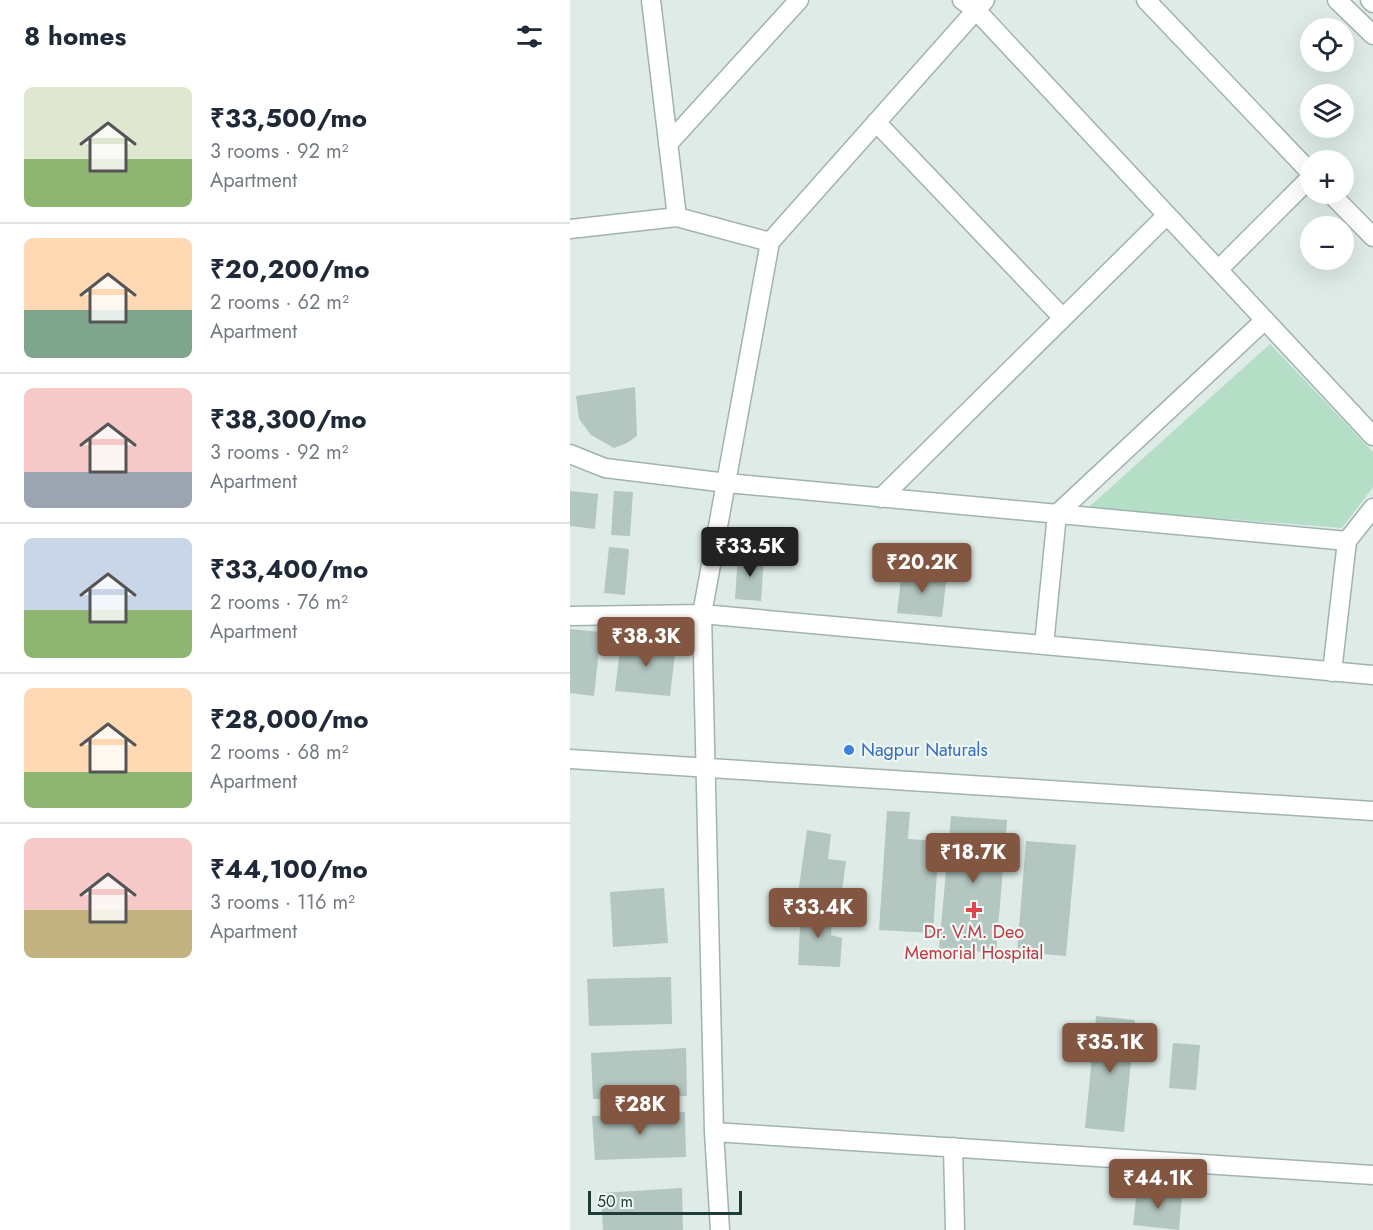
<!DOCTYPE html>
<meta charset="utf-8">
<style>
:root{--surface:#fff;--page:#f2f2f3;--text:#1f2937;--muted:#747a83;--line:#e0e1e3;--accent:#825640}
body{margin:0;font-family:Jost,sans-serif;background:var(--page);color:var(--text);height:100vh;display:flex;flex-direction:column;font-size:22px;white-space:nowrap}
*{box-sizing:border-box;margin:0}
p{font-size:20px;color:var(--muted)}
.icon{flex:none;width:33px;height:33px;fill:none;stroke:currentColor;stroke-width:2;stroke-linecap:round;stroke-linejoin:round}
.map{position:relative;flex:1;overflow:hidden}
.side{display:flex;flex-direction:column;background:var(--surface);width:570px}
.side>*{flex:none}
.tools{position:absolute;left:730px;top:18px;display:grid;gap:12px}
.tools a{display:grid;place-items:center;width:54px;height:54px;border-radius:50%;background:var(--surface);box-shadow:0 6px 24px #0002;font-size:30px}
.scale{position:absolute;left:18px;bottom:15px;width:154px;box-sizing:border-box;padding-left:6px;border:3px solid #1e3b37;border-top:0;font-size:16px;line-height:21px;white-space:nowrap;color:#1e3b37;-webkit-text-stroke:4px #eef7f4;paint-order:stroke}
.price{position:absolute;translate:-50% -51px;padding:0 14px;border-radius:6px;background:var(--accent);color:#fff;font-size:20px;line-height:39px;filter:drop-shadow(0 2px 3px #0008)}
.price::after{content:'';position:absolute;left:50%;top:36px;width:18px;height:14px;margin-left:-9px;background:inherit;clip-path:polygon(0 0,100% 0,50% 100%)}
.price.on{background:#222;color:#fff}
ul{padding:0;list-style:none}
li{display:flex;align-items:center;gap:18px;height:150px;padding:0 24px}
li+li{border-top:2px solid var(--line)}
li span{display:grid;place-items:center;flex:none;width:168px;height:120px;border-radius:9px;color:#555}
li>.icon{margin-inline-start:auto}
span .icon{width:72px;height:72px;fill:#fffc;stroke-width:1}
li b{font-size:26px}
h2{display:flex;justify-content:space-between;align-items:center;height:72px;padding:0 24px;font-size:26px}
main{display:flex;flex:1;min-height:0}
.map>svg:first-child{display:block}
</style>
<main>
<section class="side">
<h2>8 homes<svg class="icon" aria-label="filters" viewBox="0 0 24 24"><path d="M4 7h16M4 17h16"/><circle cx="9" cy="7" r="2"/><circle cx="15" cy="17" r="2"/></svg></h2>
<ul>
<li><span style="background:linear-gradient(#dfe7d0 60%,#8fb573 0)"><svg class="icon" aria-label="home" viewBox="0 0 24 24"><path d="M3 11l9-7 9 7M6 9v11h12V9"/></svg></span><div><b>₹33,500/mo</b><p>3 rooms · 92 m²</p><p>Apartment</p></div></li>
<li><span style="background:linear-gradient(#ffd9b3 60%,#7fa58c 0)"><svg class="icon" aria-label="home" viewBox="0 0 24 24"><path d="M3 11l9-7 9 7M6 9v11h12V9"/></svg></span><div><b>₹20,200/mo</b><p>2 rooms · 62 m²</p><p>Apartment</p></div></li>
<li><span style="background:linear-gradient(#f6c9c9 70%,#9aa5b1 0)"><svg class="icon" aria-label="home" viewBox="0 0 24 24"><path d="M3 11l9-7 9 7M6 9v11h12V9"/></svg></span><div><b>₹38,300/mo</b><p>3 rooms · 92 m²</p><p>Apartment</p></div></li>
<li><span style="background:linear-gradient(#c9d6e8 60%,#8fb573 0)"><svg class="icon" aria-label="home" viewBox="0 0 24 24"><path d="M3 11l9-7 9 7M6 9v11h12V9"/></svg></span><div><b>₹33,400/mo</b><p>2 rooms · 76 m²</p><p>Apartment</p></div></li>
<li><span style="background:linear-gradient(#ffd9b3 70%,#8fb573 0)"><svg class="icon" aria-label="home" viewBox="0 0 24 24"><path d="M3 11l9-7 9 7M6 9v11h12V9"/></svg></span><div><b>₹28,000/mo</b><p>2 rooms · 68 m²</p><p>Apartment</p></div></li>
<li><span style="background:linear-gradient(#f6c9c9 60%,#c2b280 0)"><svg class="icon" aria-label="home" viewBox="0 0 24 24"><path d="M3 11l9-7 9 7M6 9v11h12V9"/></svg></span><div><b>₹44,100/mo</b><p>3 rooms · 116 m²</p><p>Apartment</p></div></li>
</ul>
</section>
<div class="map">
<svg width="803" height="1230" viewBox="0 0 803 1230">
<rect width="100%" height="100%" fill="#deebe7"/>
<path fill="#b4dec5" d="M 700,344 L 803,452 L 803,487 L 772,528 L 518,508 Z"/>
<path fill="#b3c6c0" d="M 65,387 L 67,436 L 57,443 L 44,448 L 21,435 L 9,419 L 6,396 Z
M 0,491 L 28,494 L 25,529 L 0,526 Z
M 44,491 L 63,492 L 60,536 L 41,535 Z
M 39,547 L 59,549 L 55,595 L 34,593 Z
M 168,554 L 194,556 L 191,601 L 165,599 Z
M 332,570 L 377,574 L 372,617 L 327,613 Z
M 0,629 L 31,632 L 24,696 L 0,693 Z
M 51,641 L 106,645 L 100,696 L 45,691 Z
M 317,811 L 340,812 L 338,839 L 369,841 L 363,933 L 309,930 Z
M 381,816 L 437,820 L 426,953 L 369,948 Z
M 237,830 L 261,834 L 258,859 L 276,861 L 270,906 L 227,901 Z
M 456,841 L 506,845 L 496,956 L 447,952 Z
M 94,888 L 98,943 L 43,947 L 40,892 Z
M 231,907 L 263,909 L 261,935 L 272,938 L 270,967 L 228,965 Z
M 101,977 L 102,1024 L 19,1026 L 17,979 Z
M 526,1016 L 565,1020 L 554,1132 L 515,1128 Z
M 603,1043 L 630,1045 L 626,1090 L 599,1088 Z
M 116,1048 L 117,1096 L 23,1099 L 21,1053 Z
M 115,1112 L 116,1157 L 25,1160 L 22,1116 Z
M 112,1188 L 113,1230 L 33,1230 L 31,1193 Z
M 567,1190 L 612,1195 L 609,1230 L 563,1225 Z"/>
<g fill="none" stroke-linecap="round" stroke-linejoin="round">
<g stroke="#a1b3af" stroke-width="21">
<path id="minor" d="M 81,0 L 107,217
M 392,0 L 406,10 L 803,436
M 576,0 L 741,173
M 767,0 L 803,35
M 800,0 L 803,3
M 306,122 L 493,318
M 98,144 L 229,0
M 761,194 L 803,237
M 0,229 L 107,217 L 200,242
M 648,270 L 741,177
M 0,454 L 35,468 L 157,483 L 777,541
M 311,498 L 597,215
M 0,616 L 132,614 L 803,675
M 474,645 L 487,514 L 695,320
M 762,672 L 777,541 L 803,508
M 0,759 L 803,811
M 144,1132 L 803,1175
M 383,1147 L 385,1230
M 150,1230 L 144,1132 L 132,614 L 200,242 L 415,0"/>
</g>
<use href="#minor" stroke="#fff" stroke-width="18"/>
</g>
<circle fill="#3f7fe0" stroke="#eef7f4" stroke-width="2" cx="279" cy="750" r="6"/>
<path fill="#e0444e" stroke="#eef7f4" stroke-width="2" d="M401 901h6v6h6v6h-6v6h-6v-6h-6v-6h6z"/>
<g text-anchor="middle" stroke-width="4.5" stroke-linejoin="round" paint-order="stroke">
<g font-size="18" fill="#366cbe" stroke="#eef7f4" text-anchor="start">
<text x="291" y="756">Nagpur Naturals</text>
</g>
<g font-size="18" fill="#be3a42" stroke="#eef7f4">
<text x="404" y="938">Dr. V.M. Deo<tspan x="404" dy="21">Memorial Hospital</tspan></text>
</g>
</g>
</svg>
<div class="tools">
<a><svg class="icon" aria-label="locate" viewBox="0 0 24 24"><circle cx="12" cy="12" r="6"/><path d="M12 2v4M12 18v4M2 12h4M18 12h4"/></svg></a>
<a><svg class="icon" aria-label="layers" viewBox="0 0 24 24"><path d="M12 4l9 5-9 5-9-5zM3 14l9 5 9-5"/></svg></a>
<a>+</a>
<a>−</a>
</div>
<div class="scale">50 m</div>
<b class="price on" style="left:180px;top:578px">₹33.5K</b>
<b class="price" style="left:352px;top:594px">₹20.2K</b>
<b class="price" style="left:76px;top:668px">₹38.3K</b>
<b class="price" style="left:403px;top:884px">₹18.7K</b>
<b class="price" style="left:248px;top:939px">₹33.4K</b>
<b class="price" style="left:540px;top:1074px">₹35.1K</b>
<b class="price" style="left:70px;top:1136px">₹28K</b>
<b class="price" style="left:588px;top:1210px">₹44.1K</b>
</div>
</main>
